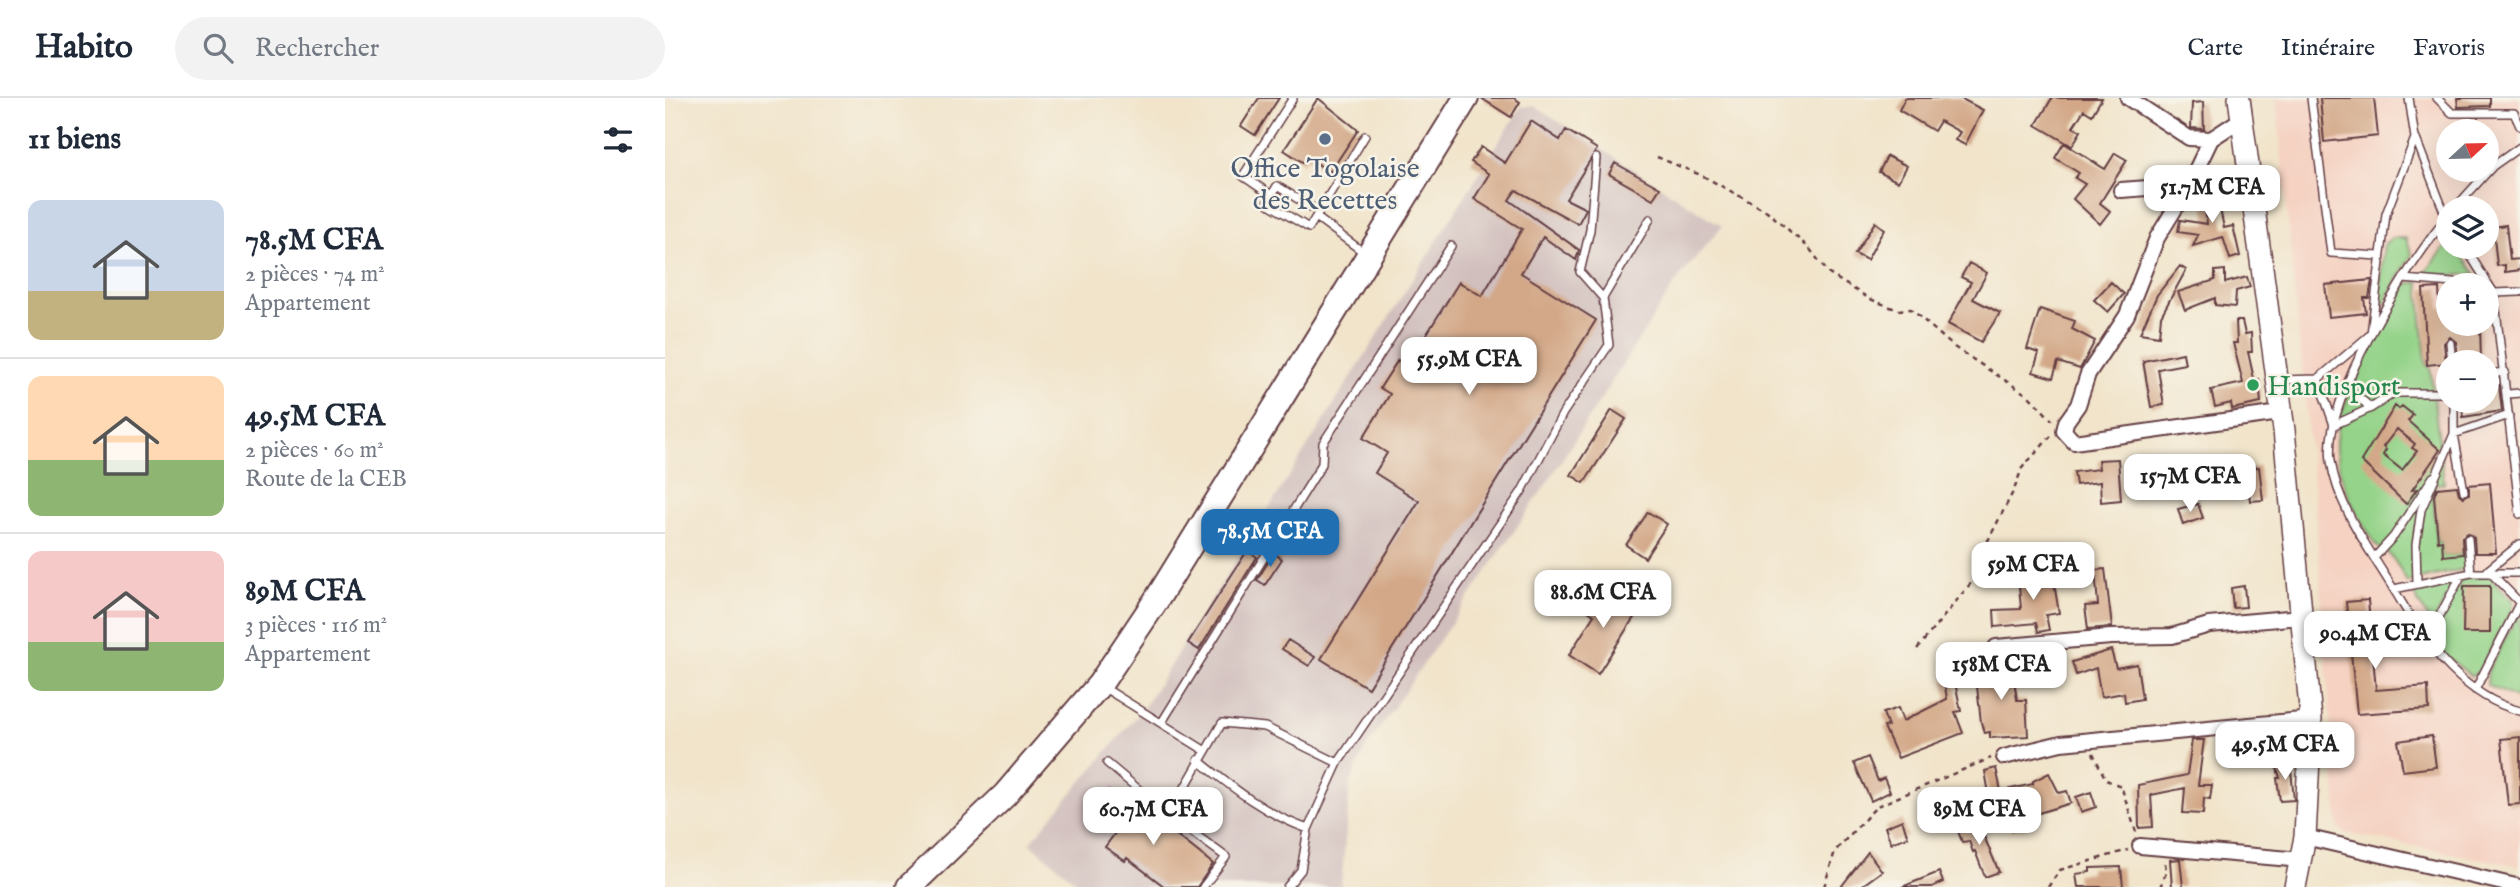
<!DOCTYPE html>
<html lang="fr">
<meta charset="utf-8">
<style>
:root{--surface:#fff;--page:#f2f2f3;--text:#1f2937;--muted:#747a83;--line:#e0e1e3;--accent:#1f6fb2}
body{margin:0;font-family:"IM FELL English",serif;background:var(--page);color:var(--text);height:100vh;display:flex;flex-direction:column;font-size:26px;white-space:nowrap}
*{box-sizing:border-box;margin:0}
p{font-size:23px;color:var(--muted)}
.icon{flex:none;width:38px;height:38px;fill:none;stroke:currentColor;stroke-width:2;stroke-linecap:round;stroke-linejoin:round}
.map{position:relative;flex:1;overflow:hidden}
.details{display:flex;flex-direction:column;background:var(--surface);width:665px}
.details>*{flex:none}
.needle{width:46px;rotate:68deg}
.tools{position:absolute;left:1771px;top:21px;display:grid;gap:14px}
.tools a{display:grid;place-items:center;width:63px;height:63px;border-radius:50%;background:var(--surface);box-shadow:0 7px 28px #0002;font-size:35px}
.price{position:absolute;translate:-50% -60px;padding:0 16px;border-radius:14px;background:#fff;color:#222;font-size:23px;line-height:46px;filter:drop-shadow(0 2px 4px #0008)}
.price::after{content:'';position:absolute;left:50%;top:42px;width:21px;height:16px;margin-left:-10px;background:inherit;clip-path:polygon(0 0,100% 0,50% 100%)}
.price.active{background:var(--accent);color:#fff}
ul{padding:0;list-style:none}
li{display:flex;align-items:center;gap:21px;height:175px;padding:0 28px}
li+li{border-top:2px solid var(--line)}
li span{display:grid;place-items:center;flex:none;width:196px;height:140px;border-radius:14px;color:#555}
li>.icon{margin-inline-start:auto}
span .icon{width:84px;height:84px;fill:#fffc;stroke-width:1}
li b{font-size:30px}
h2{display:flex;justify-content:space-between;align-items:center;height:84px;padding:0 28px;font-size:30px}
header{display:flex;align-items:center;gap:42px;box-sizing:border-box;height:98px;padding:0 35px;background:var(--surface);border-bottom:2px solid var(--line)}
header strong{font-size:33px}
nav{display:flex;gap:38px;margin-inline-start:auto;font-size:24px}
.search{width:490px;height:63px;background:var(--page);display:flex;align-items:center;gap:18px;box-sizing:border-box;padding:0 24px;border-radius:38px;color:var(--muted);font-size:26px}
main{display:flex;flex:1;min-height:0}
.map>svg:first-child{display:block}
</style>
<header>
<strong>Habito</strong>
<div class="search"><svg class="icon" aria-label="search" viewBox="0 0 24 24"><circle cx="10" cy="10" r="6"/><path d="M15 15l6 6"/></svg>Rechercher</div>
<nav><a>Carte</a><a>Itinéraire</a><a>Favoris</a></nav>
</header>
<main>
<section class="details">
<h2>11 biens<svg class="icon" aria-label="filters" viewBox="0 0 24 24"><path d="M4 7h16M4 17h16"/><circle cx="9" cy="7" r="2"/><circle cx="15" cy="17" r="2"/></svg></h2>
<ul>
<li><span style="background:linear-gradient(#c9d6e8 65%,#c2b280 0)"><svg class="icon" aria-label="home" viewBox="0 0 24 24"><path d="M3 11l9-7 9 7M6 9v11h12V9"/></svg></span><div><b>78.5M CFA</b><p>2 pièces · 74 m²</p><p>Appartement</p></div></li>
<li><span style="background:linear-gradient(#ffd9b3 60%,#8fb573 0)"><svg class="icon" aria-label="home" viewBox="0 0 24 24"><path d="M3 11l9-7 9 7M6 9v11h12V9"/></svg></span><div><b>49.5M CFA</b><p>2 pièces · 60 m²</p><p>Route de la CEB</p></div></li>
<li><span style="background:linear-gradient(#f6c9c9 65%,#8fb573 0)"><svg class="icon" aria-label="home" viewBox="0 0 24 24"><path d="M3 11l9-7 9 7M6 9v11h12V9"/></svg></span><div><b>89M CFA</b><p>3 pièces · 116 m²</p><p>Appartement</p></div></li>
</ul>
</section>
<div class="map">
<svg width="1855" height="789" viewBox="0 0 1855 789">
<rect width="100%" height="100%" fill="#f7f3e8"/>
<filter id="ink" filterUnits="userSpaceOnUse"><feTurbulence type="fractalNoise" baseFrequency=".0143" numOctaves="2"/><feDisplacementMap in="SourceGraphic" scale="14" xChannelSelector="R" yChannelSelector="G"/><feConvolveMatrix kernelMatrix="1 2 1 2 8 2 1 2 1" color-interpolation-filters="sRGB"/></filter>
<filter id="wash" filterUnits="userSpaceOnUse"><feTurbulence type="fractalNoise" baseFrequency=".00686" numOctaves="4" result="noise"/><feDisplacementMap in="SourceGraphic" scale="28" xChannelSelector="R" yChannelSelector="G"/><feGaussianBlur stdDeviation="1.57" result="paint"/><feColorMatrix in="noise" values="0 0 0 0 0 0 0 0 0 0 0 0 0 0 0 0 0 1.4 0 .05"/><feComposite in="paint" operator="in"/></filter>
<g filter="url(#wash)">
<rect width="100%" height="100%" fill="#f1e4ca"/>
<path fill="#f5d2c2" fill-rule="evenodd" d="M 1611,0 L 1855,0 L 1855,768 L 1680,735 L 1673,729 L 1649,395 ZM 1783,33 L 1822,33 L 1822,72 L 1783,72 ZM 1783,110 L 1822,110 L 1822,149 L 1783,149 ZM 1783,187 L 1822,187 L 1822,226 L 1783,226 ZM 1783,264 L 1822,264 L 1822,303 L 1783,303 Z"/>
<path fill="#d1bfbd" d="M 869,8 L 1057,128 L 1010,185 L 882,385 L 699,653 L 685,686 L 676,789 L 418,789 L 365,745 L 477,612 L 856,9 Z"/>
<path fill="#94d389" stroke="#6f795a" stroke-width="2" d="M 1728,140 L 1741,140 L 1747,156 L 1712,218 L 1719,147 Z
M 1783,146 L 1783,149 L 1790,149 L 1811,176 L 1757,179 Z
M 1754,184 L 1761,267 L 1765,268 L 1779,385 L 1770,386 L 1771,399 L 1768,399 L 1772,444 L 1776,444 L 1778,458 L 1798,456 L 1799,441 L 1802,467 L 1799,471 L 1742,484 C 1737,476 1732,464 1725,457 C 1721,453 1716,453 1712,448 C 1694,422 1675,386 1671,354 C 1666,312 1720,224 1740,186 Z
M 1823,477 L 1848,503 L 1848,510 L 1814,574 L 1806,578 L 1772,550 L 1769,532 L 1797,481 Z
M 1791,482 L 1767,527 L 1745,490 Z
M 1855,512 L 1855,602 L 1822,587 L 1823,573 Z"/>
<g id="blocks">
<path fill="#d3a888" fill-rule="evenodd" d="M 594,0 L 614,0 L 590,37 L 576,28 Z
M 653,0 L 693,32 L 665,74 L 642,59 L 639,65 L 619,52 Z
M 816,0 L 849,0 L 855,4 L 846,19 Z
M 1240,0 L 1295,0 L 1318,12 L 1300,47 L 1290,42 L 1295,34 L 1275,23 L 1269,33 L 1234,12 Z
M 1387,0 L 1437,0 L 1427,17 L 1419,12 L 1408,29 L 1416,33 L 1407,48 L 1371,27 Z
M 1655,0 L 1709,0 L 1713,38 L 1659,44 Z
M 1792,0 L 1825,0 L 1825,8 L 1793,9 Z
M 1538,4 L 1539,31 L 1526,30 L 1527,5 Z
M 866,23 L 895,42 L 901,32 L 932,51 L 901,101 L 921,111 L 913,126 L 851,92 L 844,102 L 914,152 L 911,162 L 878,139 L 856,175 L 931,222 L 703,590 L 656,561 L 754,403 L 710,375 L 722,355 L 698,340 L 725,296 L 715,290 L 733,262 L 742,268 L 794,184 L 817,198 L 857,131 L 809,101 L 824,76 L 806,64 L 816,49 L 840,65 Z
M 1399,45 L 1440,71 L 1450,55 L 1462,62 L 1435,105 L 1445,113 L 1435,126 L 1408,101 L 1420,86 L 1410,80 L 1414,75 L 1390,60 Z
M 1222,58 L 1242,68 L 1233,84 L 1214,74 Z
M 950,65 L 995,90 L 988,101 L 944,76 Z
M 1550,87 L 1559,130 L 1568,128 L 1575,158 L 1565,161 L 1558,139 L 1528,148 L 1533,137 L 1513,134 L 1515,122 L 1542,126 L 1537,89 Z
M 1210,124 L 1219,131 L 1202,162 L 1190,156 Z
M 1841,127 L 1845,162 L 1855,161 L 1855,172 L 1840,174 L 1840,167 L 1832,168 L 1828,129 Z
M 1304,165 L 1322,175 L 1308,201 L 1335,215 L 1316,244 L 1283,226 L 1306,184 L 1296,179 Z
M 1515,168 L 1521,172 L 1496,218 L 1494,238 L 1475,235 L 1492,197 Z
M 1560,172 L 1560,185 L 1582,179 L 1585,189 L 1571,193 L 1570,209 L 1550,207 L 1550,200 L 1520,212 L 1513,194 L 1550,182 L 1550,173 Z
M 1707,182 L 1704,200 L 1699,200 L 1701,215 L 1664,219 L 1660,187 Z
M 1446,184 L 1459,196 L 1443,214 L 1429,202 Z
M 1774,190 L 1775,210 L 1783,209 L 1783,226 L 1815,226 L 1816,263 L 1793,264 L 1791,244 L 1785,239 L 1779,245 L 1781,265 L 1762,267 L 1758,191 Z
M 1375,211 L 1410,223 L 1407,231 L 1430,243 L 1415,271 L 1393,264 L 1388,280 L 1368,274 L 1374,255 L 1362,251 Z
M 1571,223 L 1577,223 L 1580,236 L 1586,235 L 1587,254 L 1583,254 L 1589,281 L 1594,281 L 1596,305 L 1567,311 L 1566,305 L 1550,309 L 1546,292 L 1578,285 L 1568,245 L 1572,245 Z
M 1518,255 L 1520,266 L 1493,271 L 1499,307 L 1486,309 L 1478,263 Z
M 1834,287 L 1837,313 L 1798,319 L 1797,303 L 1822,303 L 1822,288 Z
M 1730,308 L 1734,311 L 1737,308 L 1748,317 L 1743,323 L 1775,352 L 1747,392 L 1752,391 L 1741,406 L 1696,363 ZM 1732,331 L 1750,346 L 1747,350 L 1752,353 L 1737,372 L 1718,357 L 1721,352 L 1718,349 Z
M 947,312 L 961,321 L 919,385 L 906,377 Z
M 1453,361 L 1456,402 L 1436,404 L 1435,384 L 1411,387 L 1409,374 L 1434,371 L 1433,362 Z
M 1594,369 L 1598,402 L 1585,403 L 1581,370 Z
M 1825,385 L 1831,455 L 1810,455 L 1809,440 L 1803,435 L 1797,439 L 1798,456 L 1778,458 L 1777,442 L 1773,443 L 1769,398 L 1772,390 L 1792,388 L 1794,396 L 1799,399 L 1804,396 L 1804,387 Z
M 1533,406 L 1538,420 L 1518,427 L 1513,411 Z
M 983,414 L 1002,426 L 980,460 L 961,447 Z
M 582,453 L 592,459 L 534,552 L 523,545 Z
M 609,455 L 617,461 L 600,487 L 592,482 Z
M 1384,455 L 1394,515 L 1381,517 L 1384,532 L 1373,534 L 1371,525 L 1330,529 L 1329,512 L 1356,511 L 1354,488 L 1378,486 L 1375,456 Z
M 1440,471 L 1447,529 L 1423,531 L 1420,508 L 1433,507 L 1430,472 Z
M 934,488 L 973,513 L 933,576 L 904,557 L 929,517 L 920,511 Z
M 1579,488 L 1581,509 L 1568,510 L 1566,490 Z
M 1799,488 L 1825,488 L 1825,535 L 1798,535 Z
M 1703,502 L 1711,592 L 1763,588 L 1764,611 L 1692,616 L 1681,504 Z
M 623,542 L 650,559 L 644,568 L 617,551 Z
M 1446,552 L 1451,570 L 1472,566 L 1477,601 L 1460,604 L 1459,595 L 1436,599 L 1431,570 L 1411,577 L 1407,564 Z
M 1346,561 L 1352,602 L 1361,602 L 1363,638 L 1325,640 L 1325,634 L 1319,635 L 1316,624 L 1311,580 L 1320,579 L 1319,566 Z
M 1289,580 L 1296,613 L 1290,614 L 1298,635 L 1233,660 L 1219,629 L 1223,628 L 1218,615 L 1233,610 L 1238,623 L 1282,601 L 1279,582 Z
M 1767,638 L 1771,669 L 1738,673 L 1733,643 Z
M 1855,639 L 1855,706 L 1843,707 L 1836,641 Z
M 1527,642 L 1539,642 L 1533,687 L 1547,687 L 1545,701 L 1539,700 L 1538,716 L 1518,715 L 1520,690 L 1486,697 L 1488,729 L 1474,730 L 1473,687 L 1522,677 Z
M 1203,659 L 1213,683 L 1219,680 L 1225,694 L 1206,703 L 1189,665 Z
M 1625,662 L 1629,702 L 1615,703 L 1612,680 L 1615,680 L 1611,667 Z
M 1331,670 L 1336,693 L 1368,686 L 1368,683 L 1384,675 L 1394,695 L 1402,693 L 1406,705 L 1364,718 L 1366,728 L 1347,732 L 1340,703 L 1326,707 L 1320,673 Z
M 443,692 L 496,731 L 499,727 L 548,766 L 532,789 L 500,789 L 462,760 L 460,763 L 440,749 L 456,727 L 431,707 Z
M 1426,694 L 1431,709 L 1416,714 L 1411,699 Z
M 1237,722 L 1243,739 L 1226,745 L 1220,729 Z
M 1313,724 L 1334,774 L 1320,779 L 1310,753 L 1308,754 L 1304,743 L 1297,744 L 1292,730 Z
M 1203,754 L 1217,773 L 1195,789 L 1176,789 Z
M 1515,761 L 1518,789 L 1507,789 L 1505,762 Z
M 1456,769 L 1458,789 L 1413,789 L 1411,776 L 1425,774 L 1425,770 Z
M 1274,774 L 1278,784 L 1267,789 L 1237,789 Z"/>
</g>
</g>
<g filter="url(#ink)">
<use href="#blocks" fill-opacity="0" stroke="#633d43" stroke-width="2"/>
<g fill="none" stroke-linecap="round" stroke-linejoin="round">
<g stroke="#633d43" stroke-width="10">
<path id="service" d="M 1646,0 L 1666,155 L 1714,158
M 1772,0 L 1787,15 L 1849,15 L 1855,28
M 1751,41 L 1783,124
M 931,60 L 925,132 L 915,174 L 938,200 L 985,121
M 606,97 L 578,78 L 628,0
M 1790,110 L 1828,68 L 1855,49
M 654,114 L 612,88 L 602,105 L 644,130 L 700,38
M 1783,118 C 1744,165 1657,301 1666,363 C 1673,413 1712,462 1737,505 C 1764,551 1801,599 1855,613
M 651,119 L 701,156
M 1800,149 L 1829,195 L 1855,194
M 1738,181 L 1813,187
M 1829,195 L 1855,416
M 1785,245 L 1787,264
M 1822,276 L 1840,274
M 1653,281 L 1706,236 L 1721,116 L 1750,40 L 1744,0
M 1615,282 L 1653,281 L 1669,327 L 1706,310
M 1682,289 L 1706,310 L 1729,295 L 1783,295
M 1843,296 L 1855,295
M 1789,303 L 1789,336 L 1799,393
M 1803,441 L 1806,475
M 1709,460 L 1729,438 L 1768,379
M 1752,485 L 1751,447 L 1756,412 L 1789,336 L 1844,317
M 1729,491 L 1806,475 L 1855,475
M 1855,505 L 1823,472 L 1855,446
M 1760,545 L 1796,478
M 438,589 L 539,652
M 1810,592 L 1855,504
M 497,624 L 657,366 L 658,345 L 786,148
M 533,662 C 568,690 600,716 643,731
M 442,665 L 504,717 L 561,759 L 538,789
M 504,717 L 557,625 L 600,629 L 673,665
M 622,789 L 636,772 L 643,731 L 673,665 L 857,393 L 898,315 L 944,247 L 938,200"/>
</g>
<g stroke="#633d43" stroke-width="18">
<path id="minor" d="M 1463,0 L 1524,40 L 1546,41
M 1522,91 L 1492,140 L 1462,217 L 1423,276 L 1413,307 L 1401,324 L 1399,333 L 1409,344 L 1615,315
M 1456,92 L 1496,89 L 1522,91 L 1546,41 L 1575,22
M 1331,549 L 1446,539 L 1507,538 L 1544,527 L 1635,519
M 1339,659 L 1396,645 L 1646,621
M 1640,739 L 1855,789
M 1475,748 L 1636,762"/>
</g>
<g stroke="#633d43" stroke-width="24">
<path id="secondary" d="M 1574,0 L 1619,332 L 1646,621 L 1640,739 L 1630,789"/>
</g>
<g stroke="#633d43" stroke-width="28">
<path id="trunk" d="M 244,789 L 340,697 L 435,586 L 492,501 L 801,0"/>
</g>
<path stroke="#633d43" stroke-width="2.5" stroke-dasharray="5 5" stroke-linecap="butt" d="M 992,59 L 1038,78 L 1102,113 L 1144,150 L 1164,176 L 1205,201 L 1233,212 L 1246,211 L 1289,249 L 1364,298 L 1387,322
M 1252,551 L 1306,485 L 1312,464 L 1349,392 L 1357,370 L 1387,337
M 1428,655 L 1441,682 L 1456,688 L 1471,734
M 1159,789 L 1170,753 L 1212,708 L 1326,660
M 1383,789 L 1395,772 L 1463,752
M 1495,789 L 1501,775 L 1500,763"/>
<use href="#service" stroke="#fff" stroke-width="7"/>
<use href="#minor" stroke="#fff" stroke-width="14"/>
<use href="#secondary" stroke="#fff" stroke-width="21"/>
<use href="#trunk" stroke="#fff" stroke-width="24"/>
</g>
</g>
<circle fill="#5c6f8a" stroke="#f7f3e8" stroke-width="2.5" cx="660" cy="41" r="7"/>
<circle fill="#2e9e5b" stroke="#f7f3e8" stroke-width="2.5" cx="1588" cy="287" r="7"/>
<g text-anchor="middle" stroke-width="5" stroke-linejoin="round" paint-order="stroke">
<g font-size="28" fill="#4e5e75" stroke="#f7f3e8">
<text x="660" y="79">Office Togolaise<tspan x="660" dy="32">des Recettes</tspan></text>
</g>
<g font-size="28" fill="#27864d" stroke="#f7f3e8" text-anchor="start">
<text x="1602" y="297">Handisport</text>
</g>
</g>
</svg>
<div class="tools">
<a><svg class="needle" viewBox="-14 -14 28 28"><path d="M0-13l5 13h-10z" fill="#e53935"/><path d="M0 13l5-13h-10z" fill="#747a83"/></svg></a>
<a><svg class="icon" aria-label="layers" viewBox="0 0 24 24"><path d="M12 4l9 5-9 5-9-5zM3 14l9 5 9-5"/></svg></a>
<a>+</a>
<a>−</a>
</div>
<b class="price" style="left:1547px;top:127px">51.7M CFA</b>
<b class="price" style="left:804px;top:299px">55.9M CFA</b>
<b class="price" style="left:1525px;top:416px">157M CFA</b>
<b class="price active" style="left:605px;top:471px">78.5M CFA</b>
<b class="price" style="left:1368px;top:504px">59M CFA</b>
<b class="price" style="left:938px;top:532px">88.6M CFA</b>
<b class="price" style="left:1710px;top:573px">90.4M CFA</b>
<b class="price" style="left:1336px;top:604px">158M CFA</b>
<b class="price" style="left:1620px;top:684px">49.5M CFA</b>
<b class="price" style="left:488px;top:749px">60.7M CFA</b>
<b class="price" style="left:1314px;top:749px">89M CFA</b>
</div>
</main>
